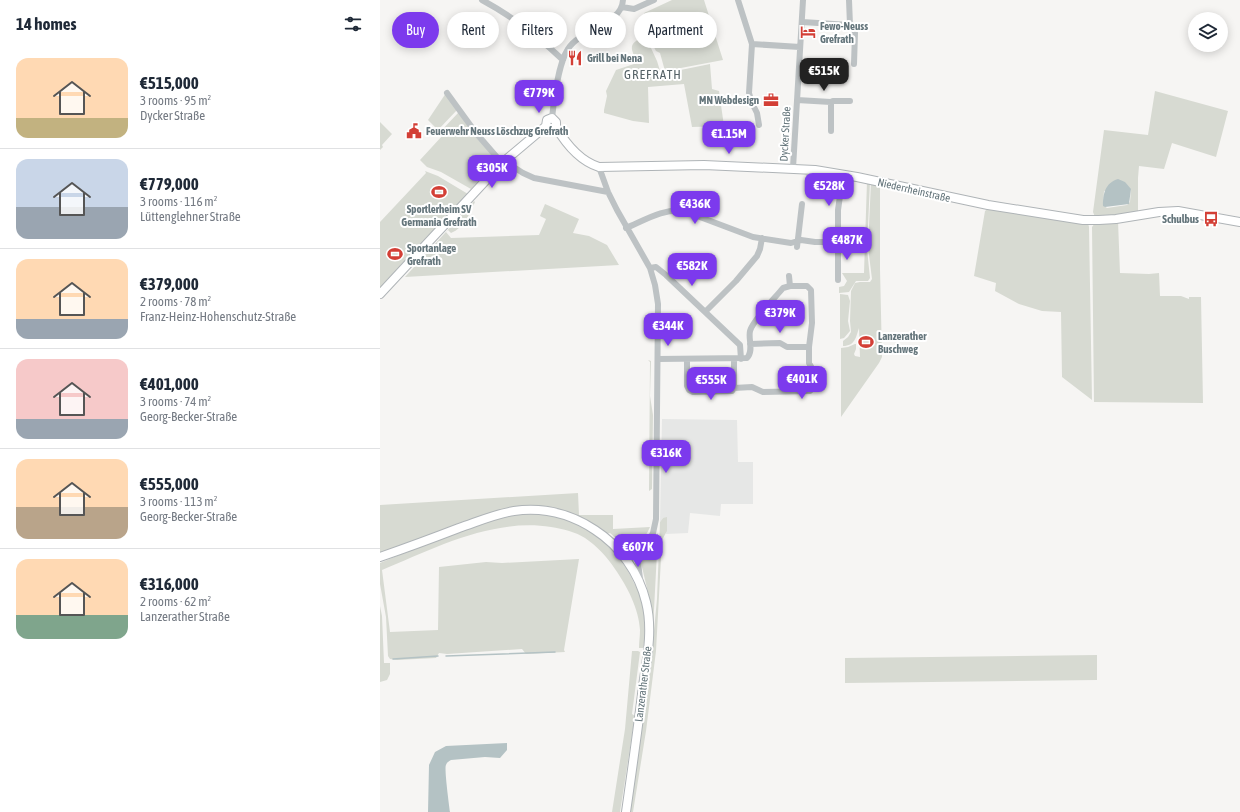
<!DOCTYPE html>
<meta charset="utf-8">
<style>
:root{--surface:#fff;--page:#f2f2f3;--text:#1f2937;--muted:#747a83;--line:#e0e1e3;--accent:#7c3aed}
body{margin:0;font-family:"Asap Condensed",sans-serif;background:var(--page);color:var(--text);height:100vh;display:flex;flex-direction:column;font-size:15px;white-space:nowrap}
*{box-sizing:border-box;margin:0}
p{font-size:13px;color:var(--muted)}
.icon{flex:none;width:22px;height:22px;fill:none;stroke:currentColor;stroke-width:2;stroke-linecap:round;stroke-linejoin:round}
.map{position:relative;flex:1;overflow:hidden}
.panel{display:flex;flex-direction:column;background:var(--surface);width:380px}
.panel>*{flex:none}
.guide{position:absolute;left:12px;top:12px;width:380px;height:36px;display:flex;gap:8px}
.controls{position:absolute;left:808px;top:12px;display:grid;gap:8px}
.controls a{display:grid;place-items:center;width:40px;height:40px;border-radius:50%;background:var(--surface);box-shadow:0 2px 10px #0003;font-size:20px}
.price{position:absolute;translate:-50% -34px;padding:0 9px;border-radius:8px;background:var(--accent);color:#fff;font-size:13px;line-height:26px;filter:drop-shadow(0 1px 2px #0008)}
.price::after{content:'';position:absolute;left:50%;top:24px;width:12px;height:9px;margin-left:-6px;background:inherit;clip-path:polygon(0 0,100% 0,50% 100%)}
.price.active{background:#222;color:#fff}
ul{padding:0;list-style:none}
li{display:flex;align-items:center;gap:12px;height:100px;padding:0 16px}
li+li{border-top:1px solid var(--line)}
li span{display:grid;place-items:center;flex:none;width:112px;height:80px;border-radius:12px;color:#555}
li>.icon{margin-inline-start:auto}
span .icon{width:48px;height:48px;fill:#fffc;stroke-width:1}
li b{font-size:17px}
h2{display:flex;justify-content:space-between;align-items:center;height:48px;padding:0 16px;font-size:17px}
.chip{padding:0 14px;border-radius:18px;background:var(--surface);box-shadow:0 2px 10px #0003;font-size:14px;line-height:36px}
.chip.active{background:var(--accent);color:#fff}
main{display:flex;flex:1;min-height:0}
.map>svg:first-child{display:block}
</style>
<main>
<section class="panel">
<h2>14 homes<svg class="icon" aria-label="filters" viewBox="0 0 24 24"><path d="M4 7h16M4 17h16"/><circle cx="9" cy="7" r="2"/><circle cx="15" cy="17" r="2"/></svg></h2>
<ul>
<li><span style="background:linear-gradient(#ffd9b3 75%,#c2b280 0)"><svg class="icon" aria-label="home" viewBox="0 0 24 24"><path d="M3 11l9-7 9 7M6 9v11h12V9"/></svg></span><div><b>€515,000</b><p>3 rooms · 95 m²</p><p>Dycker Straße</p></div></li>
<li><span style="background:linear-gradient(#c9d6e8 60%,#9aa5b1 0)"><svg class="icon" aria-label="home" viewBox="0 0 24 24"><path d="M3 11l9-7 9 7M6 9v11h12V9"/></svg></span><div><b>€779,000</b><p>3 rooms · 116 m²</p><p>Lüttenglehner Straße</p></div></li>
<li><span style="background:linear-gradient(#ffd9b3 75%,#9aa5b1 0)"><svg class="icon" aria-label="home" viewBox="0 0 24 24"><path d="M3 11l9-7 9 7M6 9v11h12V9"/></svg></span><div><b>€379,000</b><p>2 rooms · 78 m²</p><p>Franz-Heinz-Hohenschutz-Straße</p></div></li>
<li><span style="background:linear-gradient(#f6c9c9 75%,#9aa5b1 0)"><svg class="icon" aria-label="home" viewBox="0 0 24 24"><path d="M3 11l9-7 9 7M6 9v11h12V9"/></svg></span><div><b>€401,000</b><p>3 rooms · 74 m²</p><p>Georg-Becker-Straße</p></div></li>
<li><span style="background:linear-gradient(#ffd9b3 60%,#b9a48a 0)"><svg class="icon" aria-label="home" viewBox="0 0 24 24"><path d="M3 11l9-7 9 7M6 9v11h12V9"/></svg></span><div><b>€555,000</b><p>3 rooms · 113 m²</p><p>Georg-Becker-Straße</p></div></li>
<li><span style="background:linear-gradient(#ffd9b3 70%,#7fa58c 0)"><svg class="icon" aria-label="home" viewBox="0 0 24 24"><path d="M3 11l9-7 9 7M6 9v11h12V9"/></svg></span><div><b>€316,000</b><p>2 rooms · 62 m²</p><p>Lanzerather Straße</p></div></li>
</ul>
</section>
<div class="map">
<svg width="860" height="812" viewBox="0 0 860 812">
<rect width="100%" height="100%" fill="#f6f5f3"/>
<path fill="#e6e7e6" d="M 282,419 L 357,420 L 358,462 L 373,462 L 373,504 L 341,504 L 340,516 L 310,513 L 308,533 L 286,534 L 287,518 L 283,518 L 280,522 Z"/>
<path fill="#d7dad2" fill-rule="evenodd" d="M 292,0 L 324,0 L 343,60 L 285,71 L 280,53 L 276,51 L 269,38 L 274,35 L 264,13 Z
M 265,35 L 277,61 L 281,74 L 330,64 L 332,89 L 339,91 L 344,126 L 312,127 L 304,84 L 268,87 L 269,123 L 253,121 L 224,113 L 224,110 L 227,96 L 226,91 L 236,70 L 257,63 C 250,46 248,45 265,35 Z
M 775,91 L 848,111 L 836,157 L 792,143 L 784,169 L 759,166 L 758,178 L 758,213 L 735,216 L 715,217 L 713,212 L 724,130 L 768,135 ZM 751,189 L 750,202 L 747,205 L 727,208 L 723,205 L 724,191 Z
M 66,93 L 77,110 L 58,130 L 48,120 Z
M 78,113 L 80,113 L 117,160 L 91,189 L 61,172 L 47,167 L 40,160 L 63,135 L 60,132 Z
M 0,122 L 12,134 L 2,145 L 3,147 L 0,150 Z
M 45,171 L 58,176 L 88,194 L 0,291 L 0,222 L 46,173 Z
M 487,181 L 490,182 L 487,249 L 490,278 L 488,281 L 476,281 L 469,292 L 459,293 L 459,287 L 464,286 L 467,281 L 462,273 L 484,273 Z
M 491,182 L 603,208 L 500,187 L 500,269 L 502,357 L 499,363 L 461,417 L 461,348 L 468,347 L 475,344 L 476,344 L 476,349 L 474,354 L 475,356 L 480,357 L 479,328 C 476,337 475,346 463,346 L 463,341 L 468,337 L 471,332 L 470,321 L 471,291 L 475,283 L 480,282 L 490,282 L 492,279 L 488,247 Z
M 94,201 L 95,202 C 90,213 84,228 71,233 L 68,230 L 66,232 L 71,238 L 159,235 L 166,219 L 160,216 L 165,204 L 199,219 L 193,233 L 209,236 L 227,245 L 239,265 L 25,277 Z
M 609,208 L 708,223 L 709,227 L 712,400 L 682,377 L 681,312 L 662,311 L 639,304 L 615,291 L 616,283 L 594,276 L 605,211 Z
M 738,221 L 740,273 L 769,274 L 779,273 L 780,296 L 801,296 L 809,299 L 809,297 L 821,297 L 823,403 L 714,402 L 712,227 L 715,223 Z
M 460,294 L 468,295 L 470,301 L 468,321 L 470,331 L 464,338 L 460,339 Z
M 268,360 L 271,361 L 270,396 L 273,415 L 272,489 L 269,491 L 270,362 Z
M 198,493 L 199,515 L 233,515 L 233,529 L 270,527 C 266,536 258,549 247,548 L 230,533 L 227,534 L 219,528 L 147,507 L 0,553 L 0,505 Z
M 146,513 L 177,516 L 200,525 L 221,539 L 232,550 L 246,567 L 263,601 L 265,624 L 265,637 L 263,648 L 259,648 C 259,642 260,636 260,630 C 259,609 247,586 235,569 C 227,557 217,546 205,538 C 196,532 183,529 171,527 C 112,518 55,548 2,570 L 10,632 L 58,630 L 59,567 L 106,562 L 122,563 L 199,559 L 184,650 L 185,652 L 146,654 L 142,649 L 67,654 L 59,653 L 56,658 L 17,660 L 10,659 L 8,656 L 6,617 L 0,584 L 0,563 L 55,540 L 123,516 Z
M 287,517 L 287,531 L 282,540 L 276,651 L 266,731 L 253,812 L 250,812 L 271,662 L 277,599 L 280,522 L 283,518 Z
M 278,533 L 273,629 L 271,605 L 261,563 L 264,556 L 273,545 Z
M 0,606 L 2,616 L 4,663 L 10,663 L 10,674 L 7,680 L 0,682 Z
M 252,651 L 258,651 L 260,652 L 252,714 L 255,716 L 240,812 L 232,812 L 245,729 Z
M 717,655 L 717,680 L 465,683 L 465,658 Z"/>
<path fill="#b4c2c4" d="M 738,179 L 745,182 L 751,189 L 749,204 L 725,207 L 723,206 C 723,194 725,183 738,179 Z
M 127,743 L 127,750 L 120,758 L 105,757 L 71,760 C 68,762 67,762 66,765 C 64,768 69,804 70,812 L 48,812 L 49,765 L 55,752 L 66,746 Z"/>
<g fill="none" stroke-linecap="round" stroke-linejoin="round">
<path stroke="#b4c2c4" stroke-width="1.5" d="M 66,656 L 175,652
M 13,659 L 58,656"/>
<g stroke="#afb4b7" stroke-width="10">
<path id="major" d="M 166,126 L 167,120 L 172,118 L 176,122 L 176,127
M 176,127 C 186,144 200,161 219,167 L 324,165 L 435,170 L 477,177 L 608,205 L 703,220 L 719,220 L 736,219 L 779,212 L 798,211 L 860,222
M 0,294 L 122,163 L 166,126
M 0,557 C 26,548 53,538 79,528 C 97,522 115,514 134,511 C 163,507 191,514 215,530 C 240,546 259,573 266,602 C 273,629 267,659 263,686 C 258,728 252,770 246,812"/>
</g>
<path stroke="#bdc2c4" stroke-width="6" d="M 102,0 C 132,16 158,36 183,60
M 358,0 L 372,44 L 369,93 L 372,103 L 377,113 L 379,125
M 469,0 L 470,25 L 472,25 L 475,33 L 474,64
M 242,7 L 254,9 L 274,0
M 422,22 L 470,25
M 372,44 L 420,47
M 67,93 L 96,133 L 122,163
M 417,100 L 451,102 L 453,101 L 470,101
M 172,118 C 174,100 178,64 188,49 C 200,29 242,25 243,0
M 451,131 L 451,102
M 124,161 L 143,173 L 154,178 L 228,192
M 219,167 L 228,192 L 237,210 L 270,268 L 275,285 L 278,304 L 276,519 L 273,533 L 258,562 L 260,579
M 413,168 L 423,0
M 246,228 C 265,220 284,208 304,211 L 373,237 L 411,243 L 421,240 L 435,242 L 458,242
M 417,247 L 422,204
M 270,268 L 276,267 L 286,275 L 360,345 L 361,359
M 458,280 L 458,210 L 463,175
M 325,312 L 356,281 L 377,256 L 380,249 L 382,238
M 370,344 L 400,343 L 407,347 L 429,347
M 278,359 L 367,358 C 374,351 368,339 370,331 C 373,320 395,298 403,288 L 410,286 L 409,276
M 307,359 L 307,386 L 309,390 L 313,392 L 352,391 L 354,388 L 354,359
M 354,388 L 372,387 L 383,392 L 430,391 L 433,388 L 434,372 L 429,363 L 429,347 L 432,323 L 431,290 L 427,286 L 410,286
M 246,560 L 248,556 L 269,543"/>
<use href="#major" stroke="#fff" stroke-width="8"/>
</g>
<defs>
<g id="hotel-bare" transform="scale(1.2)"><path d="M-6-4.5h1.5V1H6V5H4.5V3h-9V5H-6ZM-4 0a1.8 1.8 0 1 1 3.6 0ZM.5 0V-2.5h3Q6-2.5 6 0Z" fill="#d33f36" stroke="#fff" stroke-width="2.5" paint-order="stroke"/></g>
<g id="restaurant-bare" transform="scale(1.2)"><path d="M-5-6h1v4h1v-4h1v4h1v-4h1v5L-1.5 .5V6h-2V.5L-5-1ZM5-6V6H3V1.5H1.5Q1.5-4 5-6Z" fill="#d33f36" stroke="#fff" stroke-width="2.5" paint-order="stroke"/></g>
<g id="office-bare" transform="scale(1.2)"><path d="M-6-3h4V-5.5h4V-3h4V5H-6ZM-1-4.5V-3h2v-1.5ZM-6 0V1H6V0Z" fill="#d33f36" stroke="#fff" stroke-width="2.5" paint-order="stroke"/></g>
<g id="civic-bare" transform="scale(1.2)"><path d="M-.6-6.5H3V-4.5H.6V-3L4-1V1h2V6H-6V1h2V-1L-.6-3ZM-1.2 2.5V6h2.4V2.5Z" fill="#d33f36" stroke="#fff" stroke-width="2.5" paint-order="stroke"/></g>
<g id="stadium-bare" transform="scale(1.2)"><path d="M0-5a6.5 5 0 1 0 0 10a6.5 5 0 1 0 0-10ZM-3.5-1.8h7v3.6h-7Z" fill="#d33f36" stroke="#fff" stroke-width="2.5" paint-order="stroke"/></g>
<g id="bus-bare" transform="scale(1.2)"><path d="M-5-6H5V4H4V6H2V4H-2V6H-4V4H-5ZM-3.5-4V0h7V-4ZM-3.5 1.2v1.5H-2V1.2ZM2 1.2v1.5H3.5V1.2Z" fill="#d33f36" stroke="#fff" stroke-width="2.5" paint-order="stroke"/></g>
</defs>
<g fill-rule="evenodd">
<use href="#hotel-bare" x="428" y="32"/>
<use href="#restaurant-bare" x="195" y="58"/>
<use href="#office-bare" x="391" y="100"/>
<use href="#civic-bare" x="34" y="131"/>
<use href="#stadium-bare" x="59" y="192"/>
<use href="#bus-bare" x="831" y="219"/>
<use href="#stadium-bare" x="15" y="254"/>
<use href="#stadium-bare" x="486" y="342"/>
</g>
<g text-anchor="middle" stroke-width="4" stroke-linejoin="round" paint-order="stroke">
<g font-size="11" font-weight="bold" fill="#64757b" stroke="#fff" text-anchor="start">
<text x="440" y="30">Fewo-Neuss<tspan x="440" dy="13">Grefrath</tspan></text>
<text x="207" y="62">Grill bei Nena</text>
<text x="379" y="104" text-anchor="end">MN Webdesign</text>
<text x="46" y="135">Feuerwehr Neuss Löschzug Grefrath</text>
<text x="59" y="213" text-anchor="middle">Sportlerheim SV<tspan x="59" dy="13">Germania Grefrath</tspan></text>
<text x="819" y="223" text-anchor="end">Schulbus</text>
<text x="27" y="252">Sportanlage<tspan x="27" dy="13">Grefrath</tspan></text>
<text x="498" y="340">Lanzerather<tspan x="498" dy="13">Buschweg</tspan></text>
</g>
<g font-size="11" fill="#64757b" stroke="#fff">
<text transform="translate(405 134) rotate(-87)" y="4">Dycker Straße</text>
<text transform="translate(534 190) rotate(13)" y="4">Niederrheinstraße</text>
<text transform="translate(263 684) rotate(-83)" y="4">Lanzerather Straße</text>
</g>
<g font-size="13" letter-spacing="1" fill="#556267" stroke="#fff">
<text x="273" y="79">GREFRATH</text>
</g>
</g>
</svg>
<div class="controls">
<a><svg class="icon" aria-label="layers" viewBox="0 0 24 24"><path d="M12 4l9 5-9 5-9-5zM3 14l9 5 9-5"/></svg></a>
</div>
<b class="price active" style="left:444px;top:92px">€515K</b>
<b class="price" style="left:159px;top:114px">€779K</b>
<b class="price" style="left:349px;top:155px">€1.15M</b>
<b class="price" style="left:112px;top:189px">€305K</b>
<b class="price" style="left:449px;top:207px">€528K</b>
<b class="price" style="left:315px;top:225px">€436K</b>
<b class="price" style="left:467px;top:261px">€487K</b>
<b class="price" style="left:312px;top:287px">€582K</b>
<b class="price" style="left:400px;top:334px">€379K</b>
<b class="price" style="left:288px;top:347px">€344K</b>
<b class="price" style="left:422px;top:400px">€401K</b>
<b class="price" style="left:331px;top:401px">€555K</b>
<b class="price" style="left:286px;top:474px">€316K</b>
<b class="price" style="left:258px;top:568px">€607K</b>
<div class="guide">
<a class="chip active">Buy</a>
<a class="chip">Rent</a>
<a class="chip">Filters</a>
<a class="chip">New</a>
<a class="chip">Apartment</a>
</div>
</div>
</main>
